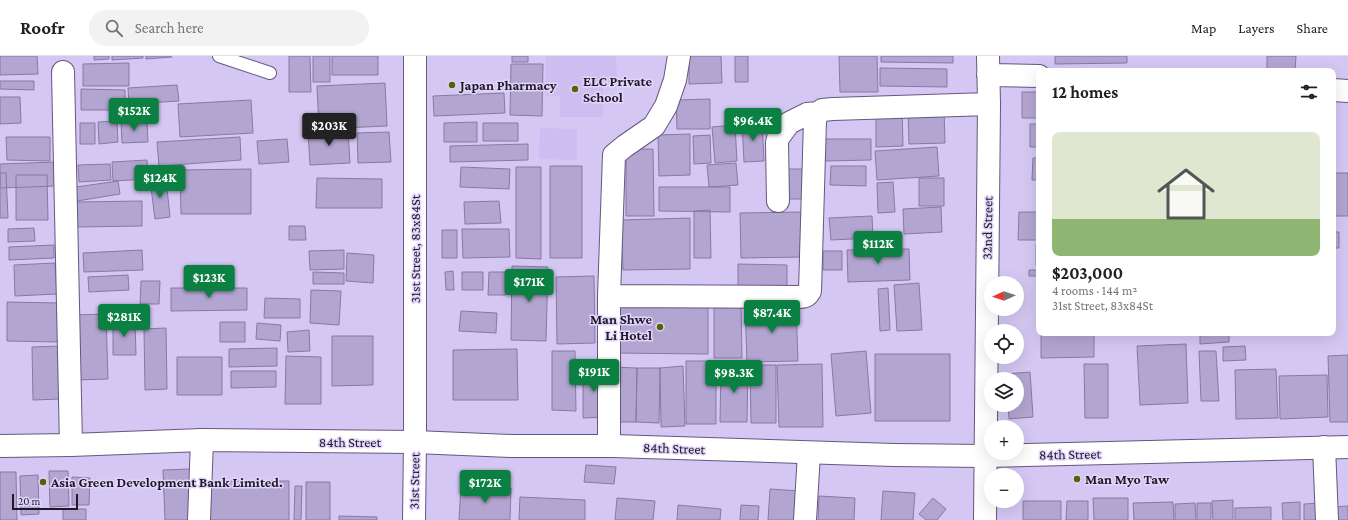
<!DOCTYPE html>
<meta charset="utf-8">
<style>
:root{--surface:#fff;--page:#f2f2f2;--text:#202124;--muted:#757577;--line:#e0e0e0;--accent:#0b8043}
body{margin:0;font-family:"Crimson Pro",serif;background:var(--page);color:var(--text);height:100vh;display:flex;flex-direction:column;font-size:15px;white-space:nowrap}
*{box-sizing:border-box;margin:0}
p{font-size:13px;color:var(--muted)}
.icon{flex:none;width:22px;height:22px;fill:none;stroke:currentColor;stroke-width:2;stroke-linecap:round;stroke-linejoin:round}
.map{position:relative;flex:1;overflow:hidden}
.panel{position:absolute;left:1036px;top:12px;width:300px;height:268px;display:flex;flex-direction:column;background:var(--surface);border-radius:8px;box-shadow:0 4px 16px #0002}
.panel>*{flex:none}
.needle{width:26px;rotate:267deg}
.fabs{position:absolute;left:984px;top:220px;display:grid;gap:8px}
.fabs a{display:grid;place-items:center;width:40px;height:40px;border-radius:50%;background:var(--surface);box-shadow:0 4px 16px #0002;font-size:20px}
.scale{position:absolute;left:12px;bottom:10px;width:66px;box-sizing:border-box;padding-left:4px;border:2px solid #1e1929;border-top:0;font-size:11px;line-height:14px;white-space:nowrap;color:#1e1929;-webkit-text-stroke:3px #e1d6fa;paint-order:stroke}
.price{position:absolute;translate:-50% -34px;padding:0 9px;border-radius:4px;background:var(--accent);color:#fff;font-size:13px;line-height:26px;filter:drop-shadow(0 1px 2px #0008)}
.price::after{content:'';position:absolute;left:50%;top:24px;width:12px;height:9px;margin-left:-6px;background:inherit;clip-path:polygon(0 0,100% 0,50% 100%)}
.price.active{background:#222;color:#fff}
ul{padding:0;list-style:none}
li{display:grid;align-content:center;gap:8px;height:212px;padding:0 16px}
li span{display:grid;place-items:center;height:124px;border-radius:8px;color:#555}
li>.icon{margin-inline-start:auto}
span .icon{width:72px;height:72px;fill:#fffc;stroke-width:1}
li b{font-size:17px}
h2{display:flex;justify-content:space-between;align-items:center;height:48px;padding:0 16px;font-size:17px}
header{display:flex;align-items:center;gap:24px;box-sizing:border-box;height:56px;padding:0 20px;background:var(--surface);border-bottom:1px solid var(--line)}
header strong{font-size:19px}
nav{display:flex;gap:22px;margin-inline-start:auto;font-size:14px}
.search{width:280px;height:36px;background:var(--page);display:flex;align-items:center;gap:10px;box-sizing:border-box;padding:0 14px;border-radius:22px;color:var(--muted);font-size:15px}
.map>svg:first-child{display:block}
</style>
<header>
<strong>Roofr</strong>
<div class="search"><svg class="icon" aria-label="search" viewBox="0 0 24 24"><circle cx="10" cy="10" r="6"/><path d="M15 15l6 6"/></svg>Search here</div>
<nav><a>Map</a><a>Layers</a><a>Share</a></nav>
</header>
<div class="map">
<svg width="1348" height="464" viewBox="0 0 1348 464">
<rect width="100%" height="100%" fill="#d5c7f4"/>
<path fill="#cebdf1" d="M 546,0 L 616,0 L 617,27 L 603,27 L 603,61 L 560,61 L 560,40 L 546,40 Z
M 540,72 L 577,73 L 577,104 L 539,103 Z"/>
<path fill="#b3a5d1" stroke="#8779a2" d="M 0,0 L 37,0 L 38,18 L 0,19 Z
M 94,0 L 109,0 L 109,3 L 94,4 Z
M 112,0 L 143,0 L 143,2 L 112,4 Z
M 146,0 L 171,0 L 172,1 L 146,3 Z
M 289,0 L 310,0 L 311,36 L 289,36 Z
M 313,0 L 330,0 L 330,26 L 313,26 Z
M 332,0 L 378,0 L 378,19 L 332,19 Z
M 512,0 L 528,0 L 528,6 L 512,6 Z
M 689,0 L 721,0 L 722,27 L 689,28 Z
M 735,0 L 748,0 L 748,26 L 735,26 Z
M 839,0 L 877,0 L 878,36 L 840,36 Z
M 881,0 L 953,0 L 953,7 L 881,6 Z
M 1055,0 L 1127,0 L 1127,7 L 1055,8 Z
M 1267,0 L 1296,0 L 1295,15 L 1267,15 Z
M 129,7 L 129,30 L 83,30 L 83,8 Z
M 511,8 L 543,8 L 542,60 L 510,59 Z
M 880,12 L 947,13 L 947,31 L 880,30 Z
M 0,25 L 34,25 L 34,34 L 0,33 Z
M 385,27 L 387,70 L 319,73 L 317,30 Z
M 177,29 L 179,45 L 129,48 L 128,32 Z
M 81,33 L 125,34 L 125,54 L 81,54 Z
M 1022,36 L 1039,36 L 1039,62 L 1022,62 Z
M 504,37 L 505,57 L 434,60 L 433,40 Z
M 0,41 L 20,41 L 21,67 L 0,68 Z
M 710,43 L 710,73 L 677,73 L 676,44 Z
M 251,44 L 253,77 L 180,81 L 178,48 Z
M 902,53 L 903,90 L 876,91 L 876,54 Z
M 908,54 L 944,54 L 945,87 L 909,88 Z
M 117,65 L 118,86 L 99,88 L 98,66 Z
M 147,65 L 148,86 L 122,87 L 121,66 Z
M 762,65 L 764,105 L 744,106 L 742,66 Z
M 477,66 L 477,86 L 444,86 L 444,67 Z
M 80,67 L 95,67 L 95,88 L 80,88 Z
M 483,67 L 518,67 L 518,85 L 483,85 Z
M 1030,68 L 1039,68 L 1039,91 L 1030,91 Z
M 735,69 L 737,105 L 715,107 L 712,71 Z
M 348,74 L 350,107 L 310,109 L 308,75 Z
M 389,76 L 391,106 L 358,107 L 357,77 Z
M 690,78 L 690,119 L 659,120 L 658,79 Z
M 710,79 L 711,107 L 694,108 L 693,80 Z
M 6,81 L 50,81 L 50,105 L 7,104 Z
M 240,81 L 241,104 L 159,110 L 157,86 Z
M 287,83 L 289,106 L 259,108 L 257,85 Z
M 825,83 L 871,83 L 871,104 L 825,105 Z
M 528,88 L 528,104 L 450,106 L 450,90 Z
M 937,91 L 939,120 L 877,124 L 875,95 Z
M 626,93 L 653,93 L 654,160 L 626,160 Z
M 1033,102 L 1039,102 L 1039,124 L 1032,124 Z
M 147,104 L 148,123 L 113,125 L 112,106 Z
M 56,106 L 56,130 L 0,132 L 0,108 Z
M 736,107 L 738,129 L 709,131 L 707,109 Z
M 110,108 L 111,124 L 79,126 L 78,109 Z
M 550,110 L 582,110 L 582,202 L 550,202 Z
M 831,110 L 866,110 L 866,130 L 830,129 Z
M 461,111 L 510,113 L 509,133 L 460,131 Z
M 516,111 L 541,111 L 541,203 L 516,202 Z
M 251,113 L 251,158 L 181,158 L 180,114 Z
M 784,113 L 804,113 L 805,143 L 784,143 Z
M 0,117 L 6,117 L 8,162 L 0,162 Z
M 1333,117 L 1348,117 L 1348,160 L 1333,160 Z
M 16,119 L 47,119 L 48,164 L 16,164 Z
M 317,122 L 382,123 L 382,152 L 316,152 Z
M 919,122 L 944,122 L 944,150 L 919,150 Z
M 166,123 L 170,161 L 155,163 L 150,124 Z
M 118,125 L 120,138 L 71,146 L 69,132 Z
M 893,126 L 895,156 L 878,157 L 877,127 Z
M 659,131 L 730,131 L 730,156 L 659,155 Z
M 142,145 L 142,170 L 77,171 L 77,146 Z
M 499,145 L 501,167 L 465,168 L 464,146 Z
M 941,151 L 942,176 L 904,178 L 903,153 Z
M 710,154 L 711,202 L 694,202 L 694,155 Z
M 803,156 L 804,201 L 741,202 L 740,157 Z
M 1019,156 L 1039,156 L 1039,184 L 1018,184 Z
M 872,160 L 873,182 L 831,184 L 829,162 Z
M 690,162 L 690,213 L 623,214 L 621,164 Z
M 289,170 L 305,170 L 306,184 L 289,184 Z
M 34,172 L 35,185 L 8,186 L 8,173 Z
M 462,173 L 509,173 L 510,201 L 463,202 Z
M 442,174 L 457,174 L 457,202 L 442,202 Z
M 1333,176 L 1339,176 L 1339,192 L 1333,192 Z
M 1036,188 L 1039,188 L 1039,210 L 1036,210 Z
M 54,189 L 54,202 L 9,204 L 9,191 Z
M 909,193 L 910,224 L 848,226 L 847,194 Z
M 142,194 L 143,214 L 84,216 L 83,197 Z
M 344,194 L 344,213 L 310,214 L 309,195 Z
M 823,195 L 842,195 L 842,214 L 823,214 Z
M 347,197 L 374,199 L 373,227 L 346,225 Z
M 55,207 L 57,238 L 15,240 L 14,209 Z
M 738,208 L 787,209 L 787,233 L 738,232 Z
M 512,210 L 548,211 L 546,285 L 511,284 Z
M 1029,214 L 1039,214 L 1039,220 L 1029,220 Z
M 453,215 L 454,234 L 446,234 L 445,216 Z
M 313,216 L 344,217 L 344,228 L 313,228 Z
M 462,216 L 483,216 L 483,234 L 462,234 Z
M 489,216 L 506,216 L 506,239 L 488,239 Z
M 128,219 L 129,234 L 89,236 L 88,221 Z
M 594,220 L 595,287 L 557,288 L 556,221 Z
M 141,225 L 160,225 L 159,248 L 140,248 Z
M 919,227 L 922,274 L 897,275 L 894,229 Z
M 171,232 L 247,232 L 247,254 L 171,255 Z
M 888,232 L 890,274 L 880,275 L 878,233 Z
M 311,234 L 341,235 L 339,269 L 310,267 Z
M 265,242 L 300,243 L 300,262 L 264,262 Z
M 612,245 L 708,246 L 708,298 L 612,297 Z
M 7,246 L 59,247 L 58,286 L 7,285 Z
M 714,249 L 741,249 L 742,302 L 714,302 Z
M 796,249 L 798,305 L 747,306 L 745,251 Z
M 461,255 L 497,257 L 496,277 L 459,275 Z
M 106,258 L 108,323 L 76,324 L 73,259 Z
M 135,265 L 136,299 L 113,299 L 113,266 Z
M 220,266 L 245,266 L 245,286 L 220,286 Z
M 257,267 L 281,269 L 280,285 L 256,283 Z
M 166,272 L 167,333 L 145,334 L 144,273 Z
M 309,274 L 310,295 L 288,296 L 287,276 Z
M 1200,277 L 1229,277 L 1229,286 L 1200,288 Z
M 1094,278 L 1094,301 L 1041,302 L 1041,279 Z
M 332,280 L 373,280 L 373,329 L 332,330 Z
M 1186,288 L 1188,347 L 1140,349 L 1137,290 Z
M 60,290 L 61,343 L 33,344 L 32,291 Z
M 1245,290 L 1246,304 L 1223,305 L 1223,291 Z
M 277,292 L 277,310 L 229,311 L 229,293 Z
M 517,293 L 518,344 L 453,344 L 453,294 Z
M 552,295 L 575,295 L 576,355 L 552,354 Z
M 866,295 L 871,357 L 836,360 L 831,298 Z
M 1199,295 L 1216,295 L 1219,345 L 1201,345 Z
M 875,298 L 950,298 L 950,365 L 875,365 Z
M 1348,299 L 1348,366 L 1330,366 L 1328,300 Z
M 286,300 L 321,301 L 321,348 L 285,348 Z
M 177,301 L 222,301 L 222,339 L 177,339 Z
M 686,305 L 716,305 L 716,368 L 686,368 Z
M 822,308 L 823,371 L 779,371 L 777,309 Z
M 1084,308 L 1108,308 L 1108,362 L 1085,362 Z
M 721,309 L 748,310 L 747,366 L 720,366 Z
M 750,309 L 776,309 L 776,367 L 751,367 Z
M 683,310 L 685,370 L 661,371 L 660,312 Z
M 611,311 L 637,312 L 636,366 L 610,366 Z
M 606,312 L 606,361 L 583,362 L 583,313 Z
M 637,312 L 660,312 L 659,367 L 636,366 Z
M 1276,313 L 1278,362 L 1236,363 L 1235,314 Z
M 231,315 L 276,315 L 276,331 L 231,332 Z
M 1030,316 L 1033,361 L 1009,363 L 1008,349 L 1017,349 L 1017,323 L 1006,323 L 1006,318 Z
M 1327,319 L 1328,361 L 1280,363 L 1279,320 Z
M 586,409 L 616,411 L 614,428 L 584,426 Z
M 190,413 L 192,464 L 165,464 L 163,414 Z
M 49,415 L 68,415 L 69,450 L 50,451 Z
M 0,416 L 16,416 L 17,464 L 0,464 Z
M 38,419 L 39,458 L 21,459 L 20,420 Z
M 72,421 L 90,422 L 89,449 L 72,449 Z
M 206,425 L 289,425 L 289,464 L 206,464 Z
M 306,426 L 330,426 L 330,464 L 306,464 Z
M 295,430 L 302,430 L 301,464 L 294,464 Z
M 461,430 L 511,432 L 510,464 L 459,464 Z
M 770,433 L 799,435 L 797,464 L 768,464 Z
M 883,435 L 915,437 L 913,464 L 881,464 Z
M 819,440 L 855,442 L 854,464 L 818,464 Z
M 520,441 L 585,444 L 585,464 L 519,464 Z
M 617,442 L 655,445 L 653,464 L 615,464 Z
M 933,442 L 946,453 L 937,464 L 926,464 L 919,458 Z
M 1093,442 L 1128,442 L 1128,464 L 1094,464 Z
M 1233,444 L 1233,464 L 1213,464 L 1212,445 Z
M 1023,445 L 1061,445 L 1061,464 L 1023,464 Z
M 1067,445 L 1088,445 L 1088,464 L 1066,464 Z
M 1173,446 L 1174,464 L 1134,464 L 1133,447 Z
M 1300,446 L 1300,464 L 1283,464 L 1282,447 Z
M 1195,447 L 1196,464 L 1175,464 L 1175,448 Z
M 1197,447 L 1211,447 L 1211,464 L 1197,464 Z
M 1320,447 L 1321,464 L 1304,464 L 1304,448 Z
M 678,449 L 721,453 L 720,464 L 677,464 Z
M 741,449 L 759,450 L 758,464 L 740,464 Z
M 1348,450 L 1348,464 L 1332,464 L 1331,451 Z
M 1271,451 L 1271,464 L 1235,464 L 1235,452 Z
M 63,453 L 86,453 L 86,464 L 63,464 Z
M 339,460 L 377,461 L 377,464 L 339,464 Z"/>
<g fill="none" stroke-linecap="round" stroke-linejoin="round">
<g stroke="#65577e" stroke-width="14">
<path id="lane" d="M 219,0 L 270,17"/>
</g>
<g stroke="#65577e" stroke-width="24">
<path id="street" d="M 63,16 L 71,389
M 988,19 L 1039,20
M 1333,34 L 1348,35
M 778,145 L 777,87 L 778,82 L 789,67 L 807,58 L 818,57 L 822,54 L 833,53 L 989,48
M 609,240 L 614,99 L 625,90 L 654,70 L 666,50 L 675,24 L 679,0
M 609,390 L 609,240 L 801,241 C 806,241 808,239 810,235 L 815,64 L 818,57
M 1324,391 L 1327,464
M 199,464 L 202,384
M 414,464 L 415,386 L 415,0
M 805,464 L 809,397
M 985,464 L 989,48 L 988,0"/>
</g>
<g stroke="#65577e" stroke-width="24">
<path id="secondary" d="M 0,390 L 71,389 L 202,384 L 415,386 L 512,390 L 613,390 L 894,399 L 985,400 L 1348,391"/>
</g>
<use href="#lane" stroke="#fff" stroke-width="12"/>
<use href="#street" stroke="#fff" stroke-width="22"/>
<use href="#secondary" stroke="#fff" stroke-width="22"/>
</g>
<g fill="#546309" stroke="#e1d6fa" stroke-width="1.5">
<circle cx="452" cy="29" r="4"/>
<circle cx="575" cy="33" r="4"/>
<circle cx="660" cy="271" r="4"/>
<circle cx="1077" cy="423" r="4"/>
<circle cx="43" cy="426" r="4"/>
</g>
<g text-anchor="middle" stroke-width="3" stroke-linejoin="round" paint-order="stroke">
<g font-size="14" font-weight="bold" fill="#1e1929" stroke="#e1d6fa" text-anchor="start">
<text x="583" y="30">ELC Private<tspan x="583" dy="16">School</tspan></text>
<text x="460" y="34">Japan Pharmacy</text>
<text x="652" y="268" text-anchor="end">Man Shwe<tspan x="652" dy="16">Li Hotel</tspan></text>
<text x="1085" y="428">Man Myo Taw</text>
<text x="51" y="431">Asia Green Development Bank Limited.</text>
</g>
<g font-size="14" fill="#1e1929" stroke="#e1d6fa">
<text transform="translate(987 172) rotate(-89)" y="5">32nd Street</text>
<text transform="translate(415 193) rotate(-90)" y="5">31st Street, 83x84St</text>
<text x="350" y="391">84th Street</text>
<text transform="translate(674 392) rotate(2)" y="5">84th Street</text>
<text transform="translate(1070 398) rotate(-1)" y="5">84th Street</text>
<text transform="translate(414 425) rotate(-89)" y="5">31st Street</text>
</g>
</g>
</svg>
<div class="fabs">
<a><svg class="needle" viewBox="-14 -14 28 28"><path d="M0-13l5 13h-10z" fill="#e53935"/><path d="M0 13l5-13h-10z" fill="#757577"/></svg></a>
<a><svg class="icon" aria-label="locate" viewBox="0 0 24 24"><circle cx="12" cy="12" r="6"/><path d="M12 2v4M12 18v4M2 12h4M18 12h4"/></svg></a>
<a><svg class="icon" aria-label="layers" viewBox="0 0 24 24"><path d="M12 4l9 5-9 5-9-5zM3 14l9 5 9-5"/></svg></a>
<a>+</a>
<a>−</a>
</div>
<div class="scale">20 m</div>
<b class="price" style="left:134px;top:76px">$152K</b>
<b class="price" style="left:753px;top:86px">$96.4K</b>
<b class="price active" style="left:329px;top:91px">$203K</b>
<b class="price" style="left:160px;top:143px">$124K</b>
<b class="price" style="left:878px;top:209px">$112K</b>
<b class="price" style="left:209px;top:243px">$123K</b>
<b class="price" style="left:529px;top:247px">$171K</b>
<b class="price" style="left:772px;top:278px">$87.4K</b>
<b class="price" style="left:124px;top:282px">$281K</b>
<b class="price" style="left:594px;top:337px">$191K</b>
<b class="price" style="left:734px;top:338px">$98.3K</b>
<b class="price" style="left:485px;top:448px">$172K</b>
<section class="panel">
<h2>12 homes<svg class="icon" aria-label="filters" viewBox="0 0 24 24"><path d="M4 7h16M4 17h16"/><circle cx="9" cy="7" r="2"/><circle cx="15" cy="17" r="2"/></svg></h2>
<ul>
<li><span style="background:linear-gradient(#dfe7d0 70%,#8fb573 0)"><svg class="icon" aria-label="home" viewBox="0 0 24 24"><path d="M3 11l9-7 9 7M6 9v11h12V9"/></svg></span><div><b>$203,000</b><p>4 rooms · 144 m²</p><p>31st Street, 83x84St</p></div></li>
</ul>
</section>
</div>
